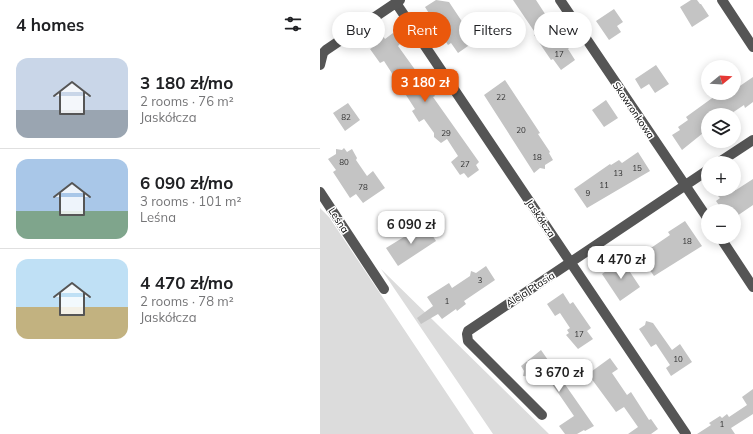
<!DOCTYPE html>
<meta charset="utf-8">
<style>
:root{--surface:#fff;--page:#f6f6f6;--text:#202124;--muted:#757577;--line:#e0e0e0;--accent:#ea580c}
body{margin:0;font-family:Mulish,sans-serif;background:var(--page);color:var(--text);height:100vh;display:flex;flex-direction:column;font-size:15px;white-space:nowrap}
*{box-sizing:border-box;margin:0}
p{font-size:13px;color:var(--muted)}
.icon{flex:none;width:22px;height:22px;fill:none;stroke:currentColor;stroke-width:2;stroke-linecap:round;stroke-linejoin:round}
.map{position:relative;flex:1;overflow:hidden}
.panel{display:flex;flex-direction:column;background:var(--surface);width:320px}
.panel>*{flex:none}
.hud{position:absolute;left:12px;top:12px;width:361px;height:36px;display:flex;gap:8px}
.needle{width:26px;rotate:72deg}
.fabs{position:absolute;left:381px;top:60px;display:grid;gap:8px}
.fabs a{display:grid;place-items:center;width:40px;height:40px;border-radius:50%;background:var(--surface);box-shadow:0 2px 10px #0003;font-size:20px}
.price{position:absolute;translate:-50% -34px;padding:0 9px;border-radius:8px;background:#fff;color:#222;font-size:13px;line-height:26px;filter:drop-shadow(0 1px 2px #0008)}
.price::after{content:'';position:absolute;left:50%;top:24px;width:12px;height:9px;margin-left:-6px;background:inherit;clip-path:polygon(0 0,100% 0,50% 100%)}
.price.on{background:var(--accent);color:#fff}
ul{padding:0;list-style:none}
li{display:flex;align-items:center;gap:12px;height:100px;padding:0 16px}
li+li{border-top:1px solid var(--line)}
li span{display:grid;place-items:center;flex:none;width:112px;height:80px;border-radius:12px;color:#555}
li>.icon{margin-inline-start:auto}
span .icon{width:48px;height:48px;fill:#fffc;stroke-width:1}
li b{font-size:17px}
h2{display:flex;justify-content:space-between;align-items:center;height:48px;padding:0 16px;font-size:17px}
.chip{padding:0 14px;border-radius:18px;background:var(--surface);box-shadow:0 2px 10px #0003;font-size:14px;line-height:36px}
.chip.on{background:var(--accent);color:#fff}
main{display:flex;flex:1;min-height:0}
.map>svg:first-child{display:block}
</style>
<main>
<section class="panel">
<h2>4 homes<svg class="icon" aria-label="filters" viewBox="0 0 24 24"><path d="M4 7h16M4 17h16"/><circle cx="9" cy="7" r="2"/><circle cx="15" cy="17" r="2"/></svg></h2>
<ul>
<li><span style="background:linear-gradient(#c9d6e8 65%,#9aa5b1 0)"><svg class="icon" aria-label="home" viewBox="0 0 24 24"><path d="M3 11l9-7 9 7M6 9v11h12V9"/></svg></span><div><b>3 180 zł/mo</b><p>2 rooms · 76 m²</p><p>Jaskółcza</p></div></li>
<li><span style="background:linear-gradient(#a9c7e8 65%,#7fa58c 0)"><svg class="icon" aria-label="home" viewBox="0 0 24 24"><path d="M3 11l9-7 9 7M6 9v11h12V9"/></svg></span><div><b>6 090 zł/mo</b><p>3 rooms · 101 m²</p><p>Leśna</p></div></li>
<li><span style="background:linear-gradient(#bfe0f5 60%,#c2b280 0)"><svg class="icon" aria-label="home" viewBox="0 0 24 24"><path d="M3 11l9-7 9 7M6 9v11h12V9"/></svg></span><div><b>4 470 zł/mo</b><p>2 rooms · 78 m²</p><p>Jaskółcza</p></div></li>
</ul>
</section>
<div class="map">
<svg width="433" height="434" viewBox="0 0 433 434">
<rect width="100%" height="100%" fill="#fff"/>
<path fill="#dcdcdc" d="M 0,208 L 9,217 L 154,434 L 0,434 Z
M 61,269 L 229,434 L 173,434 Z"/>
<path fill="#c4c4c4" d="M 116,0 L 129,2 L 143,23 L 145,21 L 158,39 L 138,53 L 131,43 L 128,45 L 110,19 L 112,18 L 105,7 Z
M 193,0 L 216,0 L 231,23 L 233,22 L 250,47 L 248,49 L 255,60 L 241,70 L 233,59 L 231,60 L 214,35 L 216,34 Z
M 371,0 L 377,0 L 380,4 L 381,4 L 389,16 L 372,27 L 360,7 Z
M 294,9 L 303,22 L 297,26 L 301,32 L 289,40 L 276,21 Z
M 73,33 L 80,44 L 78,46 L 96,71 L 97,70 L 115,96 L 113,97 L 159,162 L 156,165 L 159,170 L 148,178 L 144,173 L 140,175 L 131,162 L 138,156 L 127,139 L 121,143 L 114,137 L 114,133 L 104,119 L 99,122 L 92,111 L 95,109 L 64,61 L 60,63 L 50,49 L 58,44 L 56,41 L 63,36 L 65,39 Z
M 336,65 L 349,84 L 335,93 L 329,84 L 321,89 L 315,79 Z
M 433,77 L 433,102 L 425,108 L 424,105 L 409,115 L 388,115 L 388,129 L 362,150 L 352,135 L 360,130 L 358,127 L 368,120 L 366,117 L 395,96 L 397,98 L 403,93 L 414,93 L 414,90 Z
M 185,80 L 220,133 L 218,134 L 230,152 L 229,153 L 233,160 L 225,165 L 225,169 L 220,168 L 214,173 L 164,95 Z
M 286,100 L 298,118 L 284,127 L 272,110 Z
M 28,103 L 40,120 L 25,131 L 13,113 Z
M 24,148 L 27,152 L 32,149 L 37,158 L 36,160 L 47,176 L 53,171 L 65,188 L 43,203 L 36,194 L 30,198 L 13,172 L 16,170 L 8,159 L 16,154 L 16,149 L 22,150 Z
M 318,152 L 330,171 L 267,208 L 254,189 L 290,164 L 291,165 L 299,160 L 302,163 Z
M 433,179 L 433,205 L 414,218 L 414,211 L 403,211 L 396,201 L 400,198 L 398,196 L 409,189 L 416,190 Z
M 365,221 L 382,246 L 334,276 L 321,257 L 327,254 L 325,252 L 350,235 L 348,232 Z
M 105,224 L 116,241 L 78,266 L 66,248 Z
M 302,260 L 320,287 L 300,301 L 282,274 Z
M 166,266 L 175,280 L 144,301 L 146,304 L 137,311 L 136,309 L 122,319 L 118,314 L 101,324 L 97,318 L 113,306 L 107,297 L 129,283 L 132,288 L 150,276 L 151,271 L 156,273 Z
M 243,293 L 250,304 L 253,302 L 271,328 L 267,331 L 273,339 L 258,349 L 246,335 L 249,333 L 247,330 L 250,328 L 240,313 L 235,316 L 227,304 Z
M 326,321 L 333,323 L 352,350 L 360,344 L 372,362 L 351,376 L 346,368 L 350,365 L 336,344 L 331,347 L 319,329 L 325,325 Z
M 221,350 L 274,426 L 265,431 L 264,430 L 257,434 L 245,434 L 239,426 L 254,416 L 223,371 L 211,377 L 203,376 L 204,371 L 201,366 Z
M 290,358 L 298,369 L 292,373 L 307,395 L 311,392 L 329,420 L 331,419 L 338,429 L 331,434 L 308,434 L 318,427 L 304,407 L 296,412 L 268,374 Z
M 433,389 L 433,414 L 411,428 L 415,434 L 377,434 L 391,425 L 389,423 L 400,416 L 402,418 L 407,414 L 409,417 L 427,405 L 422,397 Z"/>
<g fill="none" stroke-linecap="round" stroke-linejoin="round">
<path stroke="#555" stroke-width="10" d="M 240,0 L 388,219
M 402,0 L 433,47
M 76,3 L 366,434
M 0,65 L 3,53 L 6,50 L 80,0
M 398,163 L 433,140
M 0,192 L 64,289
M 400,237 L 433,287
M 222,415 L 148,341 L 147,334 L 148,331 L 388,170"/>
</g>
<g text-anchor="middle" stroke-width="3" stroke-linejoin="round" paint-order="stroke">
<g font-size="8" fill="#313131">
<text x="239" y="57">17</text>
<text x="181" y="100">22</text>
<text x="26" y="120">82</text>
<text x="201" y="133">20</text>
<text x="126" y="136">29</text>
<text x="217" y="160">18</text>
<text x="24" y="165">80</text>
<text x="145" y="167">27</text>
<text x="317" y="171">15</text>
<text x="298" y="176">13</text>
<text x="284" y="188">11</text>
<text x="43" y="190">78</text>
<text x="268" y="196">9</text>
<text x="367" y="244">18</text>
<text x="160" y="283">3</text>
<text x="127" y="304">1</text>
<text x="259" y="337">17</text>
<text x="358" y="362">10</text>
<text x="402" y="427">1</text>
</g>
<g font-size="10" fill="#000" stroke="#fff">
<text transform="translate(314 110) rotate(56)" y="4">Skowronkowa</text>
<text transform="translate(221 218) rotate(56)" y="4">Jaskółcza</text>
<text transform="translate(19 220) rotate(57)" y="4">Leśna</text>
<text transform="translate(210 289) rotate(-33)" y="4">Aleja Ptasia</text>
</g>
</g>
</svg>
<div class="fabs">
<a><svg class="needle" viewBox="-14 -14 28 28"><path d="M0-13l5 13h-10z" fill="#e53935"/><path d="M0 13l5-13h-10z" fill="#757577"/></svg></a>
<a><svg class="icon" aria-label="layers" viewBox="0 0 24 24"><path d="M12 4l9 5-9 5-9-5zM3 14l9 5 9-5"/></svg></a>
<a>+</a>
<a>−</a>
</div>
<b class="price on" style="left:105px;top:103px">3 180 zł</b>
<b class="price" style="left:91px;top:245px">6 090 zł</b>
<b class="price" style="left:301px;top:280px">4 470 zł</b>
<b class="price" style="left:239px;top:393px">3 670 zł</b>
<div class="hud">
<a class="chip">Buy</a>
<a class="chip on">Rent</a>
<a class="chip">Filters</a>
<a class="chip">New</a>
</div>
</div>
</main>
